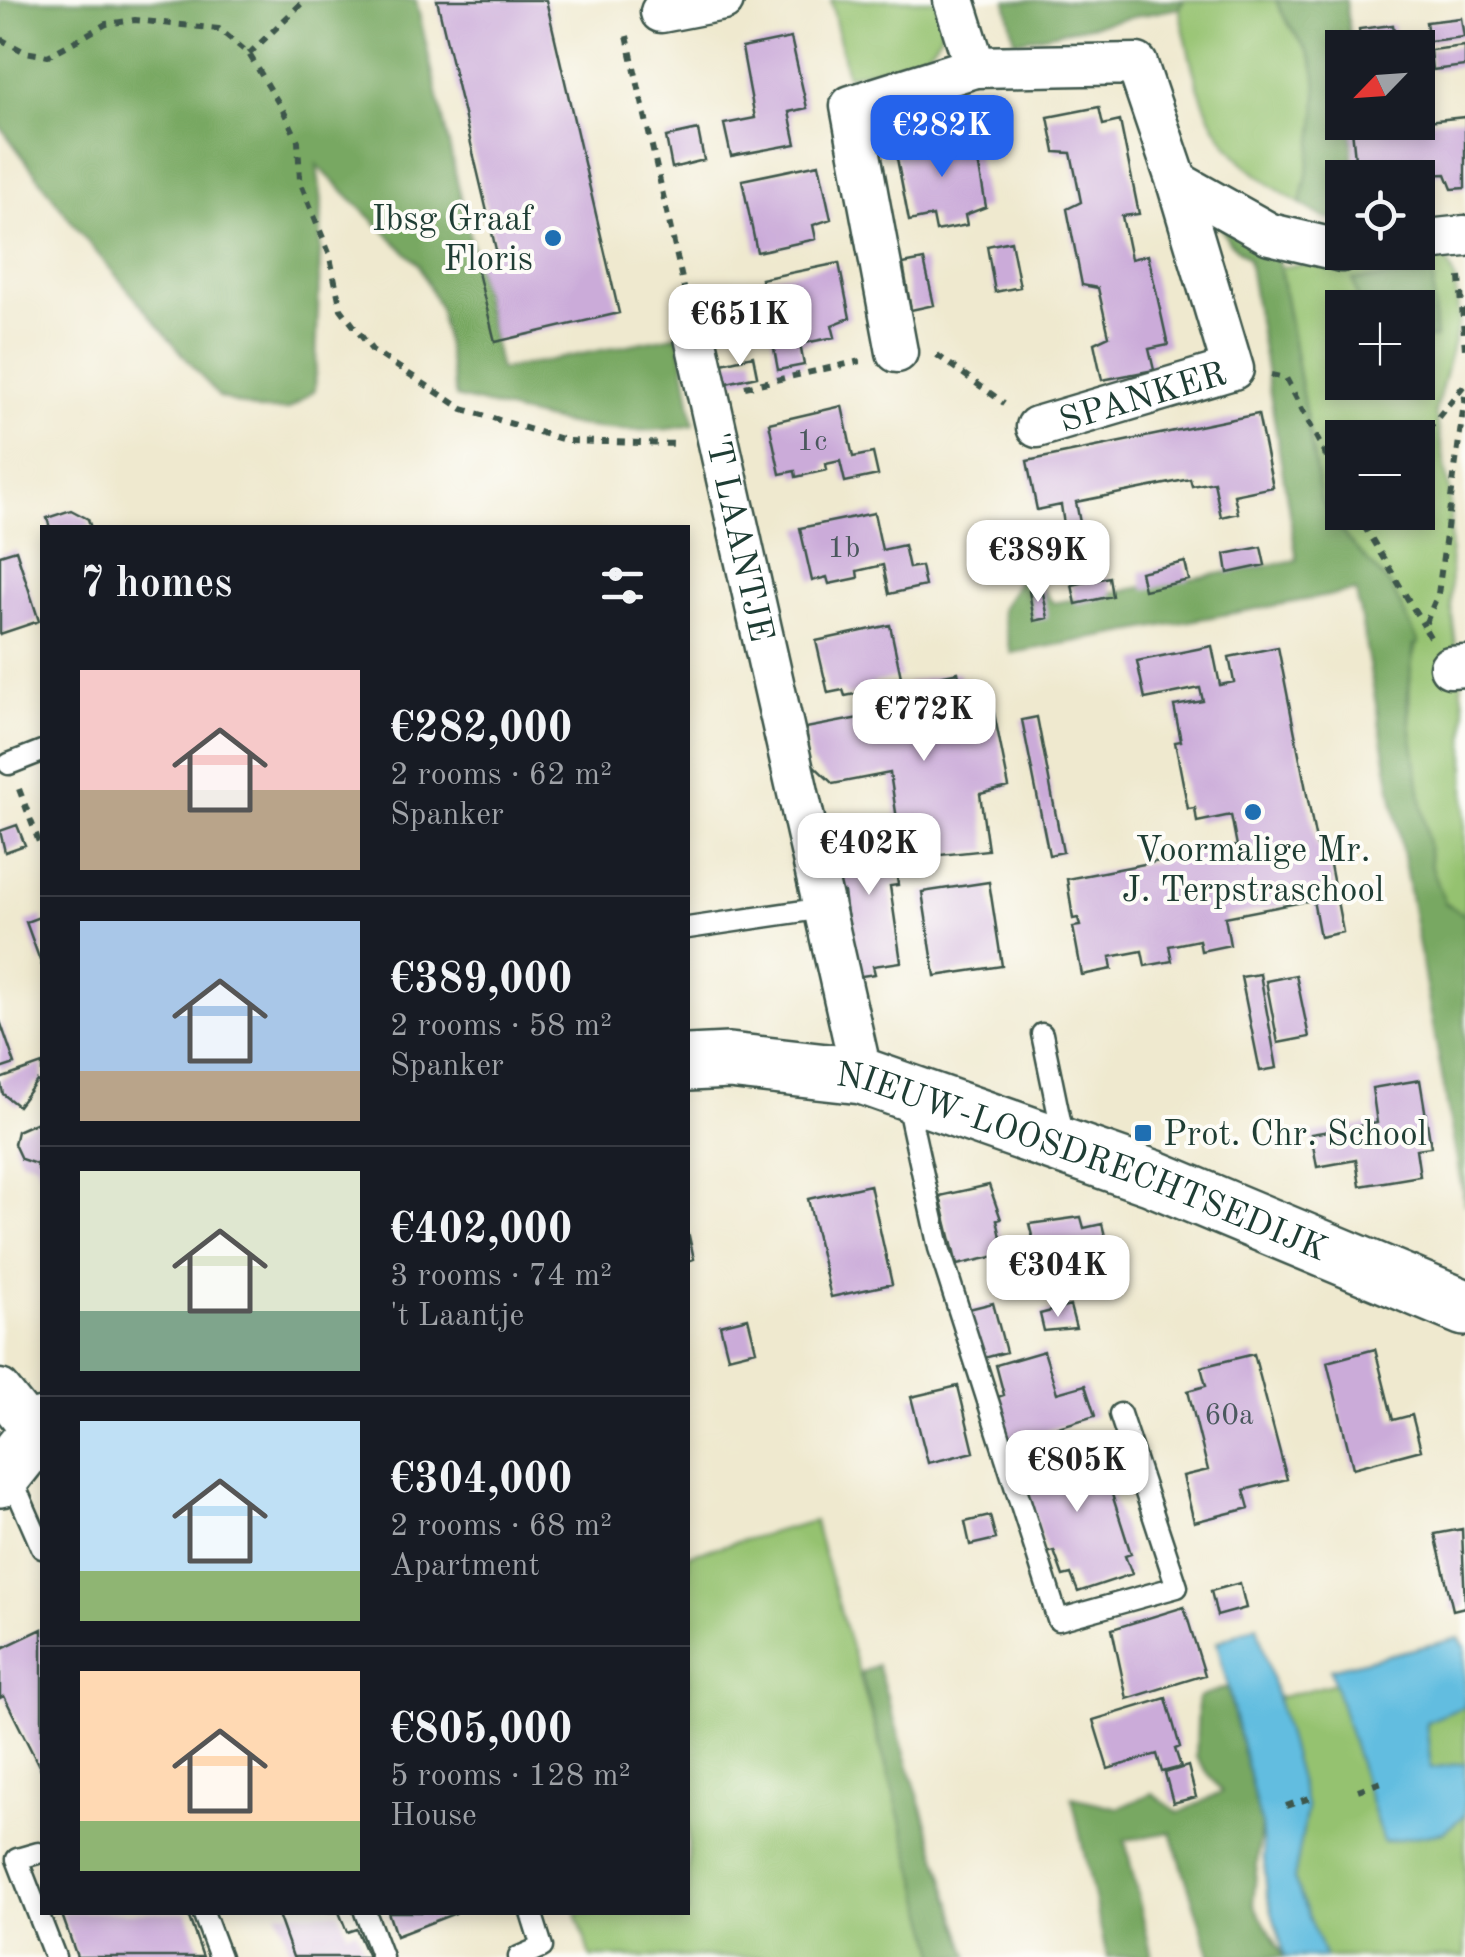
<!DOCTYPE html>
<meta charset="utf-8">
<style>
:root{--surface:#171b24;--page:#242831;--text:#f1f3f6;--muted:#9ea1a6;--line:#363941;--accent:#2563eb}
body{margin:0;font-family:"Old Standard TT",serif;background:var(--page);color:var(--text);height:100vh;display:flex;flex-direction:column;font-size:38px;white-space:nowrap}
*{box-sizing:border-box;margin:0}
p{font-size:32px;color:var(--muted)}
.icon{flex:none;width:55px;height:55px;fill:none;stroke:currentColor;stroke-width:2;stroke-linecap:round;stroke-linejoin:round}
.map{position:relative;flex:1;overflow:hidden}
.sheet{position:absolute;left:40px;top:525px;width:650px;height:1390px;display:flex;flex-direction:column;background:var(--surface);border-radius:0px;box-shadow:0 5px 15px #0003}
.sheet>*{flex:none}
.needle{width:65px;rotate:245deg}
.fabs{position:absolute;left:1325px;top:30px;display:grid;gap:20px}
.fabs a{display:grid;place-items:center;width:110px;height:110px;border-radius:0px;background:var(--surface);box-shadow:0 5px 15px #0003;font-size:50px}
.price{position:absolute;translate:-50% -85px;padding:0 22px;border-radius:20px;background:#fff;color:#222;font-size:32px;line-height:65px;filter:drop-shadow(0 2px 5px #0008)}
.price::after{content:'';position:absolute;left:50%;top:60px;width:30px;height:22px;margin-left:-15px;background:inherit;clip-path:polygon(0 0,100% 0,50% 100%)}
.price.selected{background:var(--accent);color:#fff}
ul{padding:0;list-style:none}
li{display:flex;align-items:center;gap:30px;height:250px;padding:0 40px}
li+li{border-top:2px solid var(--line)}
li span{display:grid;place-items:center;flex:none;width:280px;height:200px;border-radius:0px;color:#555}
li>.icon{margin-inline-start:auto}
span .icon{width:120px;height:120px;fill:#fffc;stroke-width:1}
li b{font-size:42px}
h2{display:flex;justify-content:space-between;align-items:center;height:120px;padding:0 40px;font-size:42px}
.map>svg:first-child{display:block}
</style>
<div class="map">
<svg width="1465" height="1957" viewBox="0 0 1465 1957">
<rect width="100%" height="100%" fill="#fdfcf7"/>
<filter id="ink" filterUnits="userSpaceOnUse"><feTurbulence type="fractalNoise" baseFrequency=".01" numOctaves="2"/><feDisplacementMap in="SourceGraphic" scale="20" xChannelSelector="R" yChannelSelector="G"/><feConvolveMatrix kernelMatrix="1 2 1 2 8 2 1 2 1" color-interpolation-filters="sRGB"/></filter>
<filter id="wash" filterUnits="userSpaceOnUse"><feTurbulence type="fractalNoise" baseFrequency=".0048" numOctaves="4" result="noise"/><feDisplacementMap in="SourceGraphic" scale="40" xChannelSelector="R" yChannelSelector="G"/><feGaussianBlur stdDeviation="2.25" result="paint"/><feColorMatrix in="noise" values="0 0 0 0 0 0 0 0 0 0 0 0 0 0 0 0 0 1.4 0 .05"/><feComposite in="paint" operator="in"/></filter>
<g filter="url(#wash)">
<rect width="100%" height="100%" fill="#efe9cf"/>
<path fill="#95c270" stroke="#5a8052" stroke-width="2.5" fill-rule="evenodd" d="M 831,0 L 936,0 C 938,10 943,22 941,32 C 935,63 872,69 847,76 Z
M 1184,0 L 1276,0 C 1284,22 1298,35 1309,54 C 1328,87 1308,168 1301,204 C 1209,152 1200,105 1179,8 Z
M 1442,249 L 1455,280 L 1459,322 L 1435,412 L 1450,494 L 1451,607 L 1465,713 L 1465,915 C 1460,912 1449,908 1445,903 C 1422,876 1395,667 1419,643 L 1390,585 L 1347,539 L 1321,500 L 1280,267 ZM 1342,308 L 1418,308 L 1418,382 L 1342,382 ZM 1342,438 L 1418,438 L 1418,512 L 1342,512 Z
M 814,1521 L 942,1957 L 591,1957 L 576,1913 L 688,1912 L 688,1555 Z
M 1465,1650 L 1465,1957 L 1301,1957 L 1237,1708 Z"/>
<path fill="#78a862" stroke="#4c724b" stroke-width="2.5" d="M 0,0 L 416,0 L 500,370 L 679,335 L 694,425 C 611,442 536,417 456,397 L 439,307 L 418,264 L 317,165 L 322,202 L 315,390 L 288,410 L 258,410 L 219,397 L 80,233 L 0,126 Z
M 1184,0 L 1179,8 L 1015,41 L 1006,1 Z
M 1276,0 L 1346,0 L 1350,47 L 1342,48 L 1342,122 L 1352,123 L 1352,177 L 1342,178 L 1342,217 L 1326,219 L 1301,204 C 1308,168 1328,87 1309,54 C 1298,35 1284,22 1276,0 Z
M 1214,216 L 1275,242 L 1321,500 L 1347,539 L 1390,585 L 1419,643 L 1414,645 L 1407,703 L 1431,865 L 1445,903 L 1465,915 L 1465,1206 L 1356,591 L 1011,653 L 1001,610 L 1026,567 L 1053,603 L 1297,560 L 1248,259 L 1229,242 Z
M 1433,275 L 1435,338 L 1418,338 L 1418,308 L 1360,307 L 1353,280 Z
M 877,1665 L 969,1957 L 938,1957 L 861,1673 Z
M 1227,1687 L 1261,1825 L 1253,1903 L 1284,1957 L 1211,1957 L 1171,1832 L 1125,1840 L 1152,1957 L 1107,1957 L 1072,1797 L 1119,1808 L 1152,1793 L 1179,1813 L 1222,1792 L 1196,1757 L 1198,1698 Z"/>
<path fill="#62bde0" stroke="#407d8a" stroke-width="2.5" d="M 1257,1625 L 1307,1809 L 1294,1879 L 1325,1957 L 1285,1957 L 1267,1894 L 1261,1825 L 1217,1642 Z
M 1459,1638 L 1465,1647 L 1465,1706 L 1426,1722 L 1431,1768 L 1465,1763 L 1465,1815 L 1443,1832 L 1383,1842 L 1330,1669 Z"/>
<g id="blocks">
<path fill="#cbabd9" d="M 437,0 L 546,0 L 619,313 L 495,342 L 475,260 L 497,254 Z
M 1461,18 L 1464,37 L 1429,41 L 1426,22 Z
M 1393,25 L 1396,45 L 1361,48 L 1359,29 Z
M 791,38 L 807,108 L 789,112 L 796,144 L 731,156 L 724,124 L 755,118 L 742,48 Z
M 1465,46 L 1465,66 L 1432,70 L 1430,50 Z
M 1099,107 L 1103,125 L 1120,121 L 1139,214 L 1122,216 L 1131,259 L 1148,255 L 1168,345 L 1149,349 L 1154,370 L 1102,380 L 1094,343 L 1109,336 L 1098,288 L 1082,285 L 1067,209 L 1081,202 L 1076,177 L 1071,153 L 1055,152 L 1048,117 Z
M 1465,117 L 1465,188 L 1452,189 L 1446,174 L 1357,178 L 1352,129 Z
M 698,130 L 704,160 L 672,168 L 666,137 Z
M 973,132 L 986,207 L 965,215 L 967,225 L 936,231 L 933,216 L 909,221 L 895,148 Z
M 819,164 L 831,219 L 813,225 L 816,239 L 757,252 L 742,180 Z
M 1011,241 L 1020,287 L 995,292 L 987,246 Z
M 924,260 L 934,305 L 911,310 L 903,264 Z
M 839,263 L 850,318 L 832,325 L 835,337 L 800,344 L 804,365 L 778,370 L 761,279 Z
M 753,356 L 757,376 L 727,383 L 722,363 Z
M 842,406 L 853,457 L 873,453 L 878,475 L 845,482 L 840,461 L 826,464 L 827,470 L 796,477 L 795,471 L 780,474 L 769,423 Z
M 1258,414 L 1273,487 L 1234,495 L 1238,513 L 1221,517 L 1214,482 L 1192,486 L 1190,479 L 1076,502 L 1081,528 L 1065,531 L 1061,505 L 1037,510 L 1027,461 Z
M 71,510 L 88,519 L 91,528 L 50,528 L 47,518 Z
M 874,513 L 882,550 L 904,545 L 909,568 L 921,566 L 925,586 L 889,594 L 883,565 L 857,571 L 858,578 L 829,584 L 827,577 L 812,581 L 800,528 Z
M 1261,547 L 1265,565 L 1228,573 L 1225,554 Z
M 16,550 L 39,621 L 0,634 L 0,555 Z
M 1185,562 L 1189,580 L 1144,590 L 1140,572 Z
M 1109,577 L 1112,596 L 1076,604 L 1072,585 Z
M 1042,588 L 1048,618 L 1034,621 L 1029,591 Z
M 890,625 L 901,677 L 873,683 L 875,690 L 845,696 L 843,690 L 828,693 L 816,641 Z
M 1212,646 L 1220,685 L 1234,682 L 1229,657 L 1278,647 L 1317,846 L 1326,844 L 1343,932 L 1320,937 L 1313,900 L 1225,917 L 1230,945 L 1201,951 L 1199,940 L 1169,946 L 1172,961 L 1145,966 L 1142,951 L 1110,957 L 1112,969 L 1082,975 L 1073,927 L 1080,926 L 1078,918 L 1073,919 L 1067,879 L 1237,846 L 1231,815 L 1197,822 L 1195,808 L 1188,809 L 1175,742 L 1181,741 L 1174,706 L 1203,701 L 1200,688 L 1145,699 L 1137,661 Z
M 958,672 L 963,698 L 990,693 L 1009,787 L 980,794 L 988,850 L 903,859 L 890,773 L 833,784 L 811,763 L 806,728 L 912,708 L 907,683 Z
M 1037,717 L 1063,852 L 1049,855 L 1022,720 Z
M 17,825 L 25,845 L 5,852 L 0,831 Z
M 891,831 L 898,885 L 890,886 L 901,962 L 873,966 L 875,974 L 855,977 L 844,892 L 839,893 L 831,839 Z
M 989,882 L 1002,966 L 935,976 L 922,892 Z
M 42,916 L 42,966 L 26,922 Z
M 1260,974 L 1277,1068 L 1260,1071 L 1241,977 Z
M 1296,975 L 1309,1037 L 1278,1043 L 1266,981 Z
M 0,1021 L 15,1064 L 0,1069 Z
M 42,1064 L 42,1086 L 37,1081 L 18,1106 L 3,1094 L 0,1079 Z
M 1420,1080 L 1431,1147 L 1416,1149 L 1420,1176 L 1360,1186 L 1356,1160 L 1317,1167 L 1311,1134 L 1377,1123 L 1372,1088 Z
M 42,1120 L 42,1179 L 36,1164 L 21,1159 L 14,1144 L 17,1131 Z
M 870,1185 L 892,1284 L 831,1297 L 808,1199 Z
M 989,1185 L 1001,1219 L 997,1220 L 1005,1254 L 957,1265 L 940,1196 Z
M 1081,1217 L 1084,1228 L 1102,1224 L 1110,1256 L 1093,1261 L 1097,1281 L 1052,1292 L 1048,1273 L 1042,1274 L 1029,1224 Z
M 689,1236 L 694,1259 L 688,1261 L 688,1237 Z
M 993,1303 L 1006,1352 L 977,1360 L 965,1310 Z
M 1070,1306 L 1076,1328 L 1044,1331 L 1040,1314 Z
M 748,1318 L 756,1350 L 728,1357 L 720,1325 Z
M 1375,1349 L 1393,1420 L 1412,1415 L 1421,1450 L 1353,1468 L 1327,1362 Z
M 1044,1351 L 1057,1393 L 1085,1385 L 1095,1416 L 1005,1443 L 992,1399 L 1004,1395 L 996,1365 Z
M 1254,1354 L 1287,1479 L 1244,1490 L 1249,1508 L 1194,1522 L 1183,1476 L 1208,1470 L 1188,1391 L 1206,1386 L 1201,1367 Z
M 958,1386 L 974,1452 L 928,1463 L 911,1397 Z
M 1056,1443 L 1061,1459 L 1097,1447 L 1131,1554 L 1125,1556 L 1132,1574 L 1078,1592 L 1071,1574 L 1063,1576 L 1054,1551 L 1047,1553 L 1016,1456 Z
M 990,1516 L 996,1539 L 970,1545 L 965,1522 Z
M 1462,1529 L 1465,1607 L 1453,1610 L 1435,1534 Z
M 1240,1583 L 1246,1608 L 1217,1616 L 1211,1591 Z
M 1184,1607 L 1205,1675 L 1127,1699 L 1112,1629 Z
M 42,1629 L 42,1772 L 4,1696 L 0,1698 L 0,1649 Z
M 1166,1698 L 1180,1747 L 1175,1749 L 1181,1767 L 1162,1772 L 1157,1754 L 1108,1769 L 1093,1720 Z
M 1188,1766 L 1196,1797 L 1173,1803 L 1165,1773 Z
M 61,1912 L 187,1912 L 203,1957 L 77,1957 Z
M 277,1912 L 339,1912 L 347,1932 L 356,1929 L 368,1957 L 293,1957 Z
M 388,1912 L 456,1912 L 456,1913 L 396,1936 Z"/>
</g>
</g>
<g filter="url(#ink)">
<use href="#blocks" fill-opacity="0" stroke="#3e574b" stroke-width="2.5"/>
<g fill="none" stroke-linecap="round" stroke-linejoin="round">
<g stroke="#3e574b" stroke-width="25">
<path id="lane" d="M 9,764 L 42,751
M 688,928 L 824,908
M 1042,1034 L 1064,1140
M 906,1098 L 939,1248 L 1058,1620 L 1177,1587 L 1120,1414
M 4,1478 L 17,1491 L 42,1548
M 38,1853 L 17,1859 L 55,1957
M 203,1912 L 220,1957
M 365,1912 L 382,1957
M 519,1957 L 542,1947 L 531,1912"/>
</g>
<g stroke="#3e574b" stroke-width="45">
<g id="street">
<path d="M 954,0 L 975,67 L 1137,64 L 1177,182 L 1270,234 L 1342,251"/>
<path d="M 661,12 L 723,0"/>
<path d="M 1418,241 L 1465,236"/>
<path id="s1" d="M 695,337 L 862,1076"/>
<path d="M 897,352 L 851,106 L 975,67"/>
<path id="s2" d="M 1037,427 L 1233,369 L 1177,182"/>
<path d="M 1450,667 L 1465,666"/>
<path d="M 0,1390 L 35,1434"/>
</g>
</g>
<g stroke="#3e574b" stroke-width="60">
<g id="secondary">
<path id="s3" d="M 688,1063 L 729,1061 L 862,1076 L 1153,1178 L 1465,1308"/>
<path d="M 0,1479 L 42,1426"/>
</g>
</g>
<path stroke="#3e574b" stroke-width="6" stroke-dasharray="8 8" stroke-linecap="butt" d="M 627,36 L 687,301
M 0,39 L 25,52 L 48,56 L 106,24 L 135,20 L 219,29 L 249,54 L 284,112 L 298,141 L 300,181 L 329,253 L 341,309 L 372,350 L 463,409 L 568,441 L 678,444
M 249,54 L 305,0
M 1460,277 L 1465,350
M 937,355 L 1004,403
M 1271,375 L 1286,378 L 1342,487
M 745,387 L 860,361
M 1418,442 L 1465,384
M 1361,512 L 1358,516 L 1424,626
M 1430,637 L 1424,627 L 1438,594 L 1465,396
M 19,789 L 42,850
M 1358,1790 L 1382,1782
M 1286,1806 L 1310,1798"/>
<use href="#lane" stroke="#fff" stroke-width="20"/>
<use href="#street" stroke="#fff" stroke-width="40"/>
<use href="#secondary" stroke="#fff" stroke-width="55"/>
</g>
</g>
<g fill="#1f6fb2" stroke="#fdfcf7" stroke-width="4">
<circle cx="553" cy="238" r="10"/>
<circle cx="1253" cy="812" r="10"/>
<rect x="1133" y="1123" width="20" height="20" rx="5"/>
</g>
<g text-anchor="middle" stroke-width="8" stroke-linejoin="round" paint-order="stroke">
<g font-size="30" fill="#4a585d">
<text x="812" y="450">1c</text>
<text x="844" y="557">1b</text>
<text x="1229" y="1424">60a</text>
</g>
<g font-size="35" fill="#1f3d34" stroke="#fdfcf7" text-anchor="end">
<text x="533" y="230">Ibsg Graaf<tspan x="533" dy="40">Floris</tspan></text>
<text x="1253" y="861" text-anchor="middle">Voormalige Mr.<tspan x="1253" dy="40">J. Terpstraschool</tspan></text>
<text x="1163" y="1145" text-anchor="start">Prot. Chr. School</text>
</g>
<g font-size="35" fill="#1f3d34" stroke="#fdfcf7">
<text dy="12" stroke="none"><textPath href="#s2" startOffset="110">SPANKER</textPath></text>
<text dy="12" stroke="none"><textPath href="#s1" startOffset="205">'T LAANTJE</textPath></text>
<text dy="12" stroke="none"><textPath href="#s3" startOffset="410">NIEUW-LOOSDRECHTSEDIJK</textPath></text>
</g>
</g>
</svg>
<div class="fabs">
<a><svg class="needle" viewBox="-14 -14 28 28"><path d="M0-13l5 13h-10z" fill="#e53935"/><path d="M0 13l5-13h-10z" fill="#9ea1a6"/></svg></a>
<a><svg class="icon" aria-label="locate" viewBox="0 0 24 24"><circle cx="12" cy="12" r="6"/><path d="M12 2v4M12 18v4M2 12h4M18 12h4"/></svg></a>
<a>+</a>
<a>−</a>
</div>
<b class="price selected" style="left:942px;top:180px">€282K</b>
<b class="price" style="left:740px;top:369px">€651K</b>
<b class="price" style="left:1038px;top:605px">€389K</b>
<b class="price" style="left:924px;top:764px">€772K</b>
<b class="price" style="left:869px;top:898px">€402K</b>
<b class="price" style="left:1058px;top:1320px">€304K</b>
<b class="price" style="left:1077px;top:1515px">€805K</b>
<section class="sheet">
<h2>7 homes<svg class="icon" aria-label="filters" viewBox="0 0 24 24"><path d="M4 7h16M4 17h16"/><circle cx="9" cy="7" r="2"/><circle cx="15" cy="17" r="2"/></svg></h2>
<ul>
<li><span style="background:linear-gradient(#f6c9c9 60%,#b9a48a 0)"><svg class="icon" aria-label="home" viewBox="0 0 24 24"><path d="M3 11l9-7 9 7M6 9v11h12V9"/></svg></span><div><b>€282,000</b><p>2 rooms · 62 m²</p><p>Spanker</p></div></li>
<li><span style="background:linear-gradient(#a9c7e8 75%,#b9a48a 0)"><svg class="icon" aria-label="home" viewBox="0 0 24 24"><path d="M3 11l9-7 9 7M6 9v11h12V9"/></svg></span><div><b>€389,000</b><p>2 rooms · 58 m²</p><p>Spanker</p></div></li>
<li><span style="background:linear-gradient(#dfe7d0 70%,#7fa58c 0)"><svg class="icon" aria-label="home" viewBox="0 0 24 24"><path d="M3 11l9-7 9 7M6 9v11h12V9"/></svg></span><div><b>€402,000</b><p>3 rooms · 74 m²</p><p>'t Laantje</p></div></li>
<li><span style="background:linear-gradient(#bfe0f5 75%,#8fb573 0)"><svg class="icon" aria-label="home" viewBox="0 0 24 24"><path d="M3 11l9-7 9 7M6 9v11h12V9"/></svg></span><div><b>€304,000</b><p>2 rooms · 68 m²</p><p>Apartment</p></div></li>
<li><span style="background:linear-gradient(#ffd9b3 75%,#8fb573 0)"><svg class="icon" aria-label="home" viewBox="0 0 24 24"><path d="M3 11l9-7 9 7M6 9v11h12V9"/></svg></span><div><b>€805,000</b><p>5 rooms · 128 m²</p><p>House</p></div></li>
</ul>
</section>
</div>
